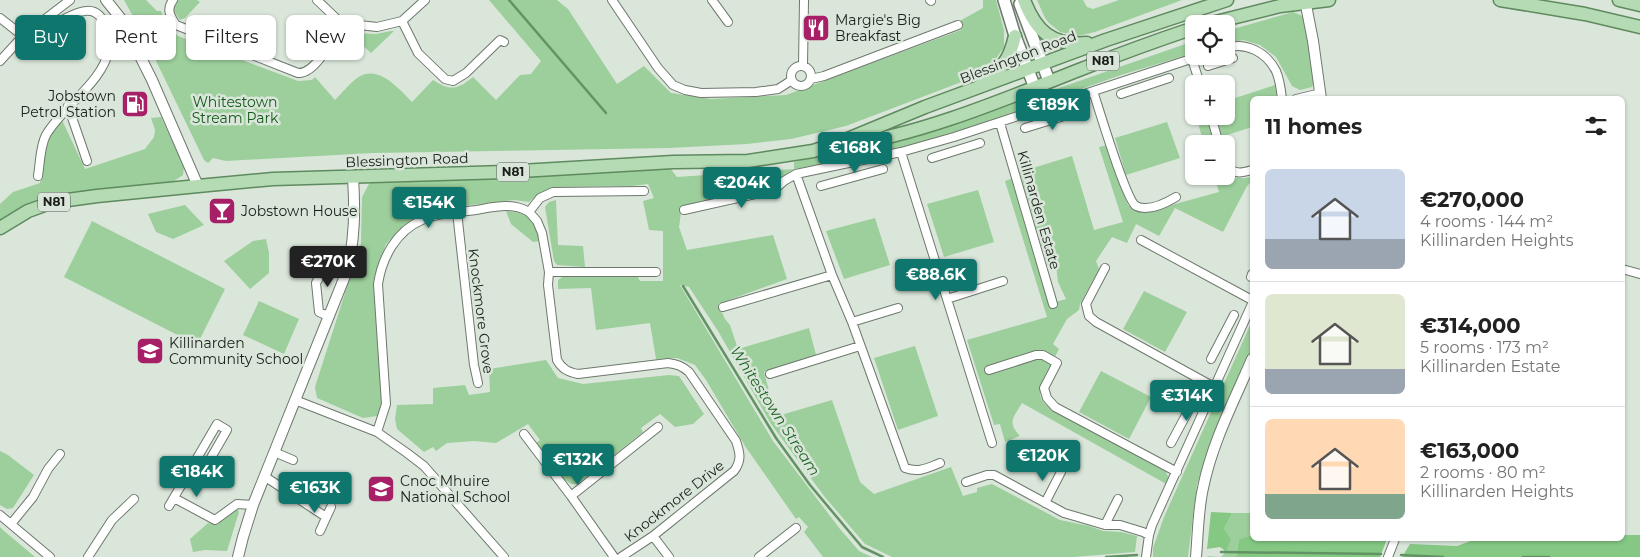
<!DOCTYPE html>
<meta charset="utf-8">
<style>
:root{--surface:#fff;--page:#f6f6f6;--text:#222;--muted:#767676;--line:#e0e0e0;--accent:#0f766e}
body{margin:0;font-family:Montserrat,sans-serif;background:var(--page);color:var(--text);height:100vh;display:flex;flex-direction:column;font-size:19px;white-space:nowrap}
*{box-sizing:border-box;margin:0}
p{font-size:16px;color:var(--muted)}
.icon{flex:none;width:28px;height:28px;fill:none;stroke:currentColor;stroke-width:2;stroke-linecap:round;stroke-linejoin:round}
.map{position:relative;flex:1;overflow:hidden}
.side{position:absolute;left:1250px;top:96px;width:375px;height:445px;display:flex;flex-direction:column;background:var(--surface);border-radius:8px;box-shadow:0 1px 4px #0004}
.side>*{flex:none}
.top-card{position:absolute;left:15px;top:15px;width:475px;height:45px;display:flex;gap:10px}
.tools{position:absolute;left:1185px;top:15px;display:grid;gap:10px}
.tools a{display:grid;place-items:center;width:50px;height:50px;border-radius:8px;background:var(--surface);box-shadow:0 1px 4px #0004;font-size:25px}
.price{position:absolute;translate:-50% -42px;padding:0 11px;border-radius:5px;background:var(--accent);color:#fff;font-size:16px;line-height:32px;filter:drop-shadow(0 1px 2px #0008)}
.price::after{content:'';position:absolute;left:50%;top:30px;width:15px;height:11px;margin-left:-8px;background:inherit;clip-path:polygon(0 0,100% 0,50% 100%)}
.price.on{background:#222;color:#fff}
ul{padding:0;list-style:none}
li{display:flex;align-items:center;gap:15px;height:125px;padding:0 15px}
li+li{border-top:1px solid var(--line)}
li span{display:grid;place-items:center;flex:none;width:140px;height:100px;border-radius:8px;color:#555}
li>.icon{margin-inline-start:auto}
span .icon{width:60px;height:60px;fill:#fffc;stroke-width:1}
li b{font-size:21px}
h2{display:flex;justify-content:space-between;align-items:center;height:60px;padding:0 15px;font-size:21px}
.pill{padding:0 18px;border-radius:8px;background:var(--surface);box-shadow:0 1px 4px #0004;font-size:18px;line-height:45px}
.pill.on{background:var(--accent);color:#fff}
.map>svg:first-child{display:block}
</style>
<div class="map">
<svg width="1640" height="557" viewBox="0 0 1640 557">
<rect width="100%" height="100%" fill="#dae6da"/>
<path fill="#9ccf9b" d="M 124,0 L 146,0 L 157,11 L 161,11 L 168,28 L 178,36 L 298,81 L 312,80 L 315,77 L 335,100 C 342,93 349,84 357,78 C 378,63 399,89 412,102 L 433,80 C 450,91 457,90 473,77 L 496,100 L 520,75 L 531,74 L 541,61 L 489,0 L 557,0 L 568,9 L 617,84 L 644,66 L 671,93 L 711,99 L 786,95 L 961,30 L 956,23 L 983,8 L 983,0 L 996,0 L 1004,30 L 1004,47 L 995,60 L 972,78 L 846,126 L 791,139 L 747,144 L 669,148 L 373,153 L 226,161 L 213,158 L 208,163 L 204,160 L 144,36 Z
M 178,0 L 197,0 L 200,2 L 185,18 L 180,20 L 173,10 L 174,5 Z
M 1037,0 L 1083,0 L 1087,7 L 1093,9 L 1119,0 L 1182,0 L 1095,32 L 1078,36 L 1060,32 L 1049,23 L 1045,18 Z
M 1293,12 L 1305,17 L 1315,80 L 1312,87 L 1300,90 L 1292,86 L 1276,57 L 1260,45 L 1243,40 L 1226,44 L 1226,31 Z
M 391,31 L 394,31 L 371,53 L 349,33 L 376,34 Z
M 1194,41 L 1194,53 L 1121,75 L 988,122 L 900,148 L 835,162 L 794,169 L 762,190 L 682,206 L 679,227 L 687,250 L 773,235 L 787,279 L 718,304 L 725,319 L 730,325 L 738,349 L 809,328 L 816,355 L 764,372 L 775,413 L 781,415 L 832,400 L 860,482 L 874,494 L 951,467 L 963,496 L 977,492 L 977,488 L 992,484 L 1060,520 L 1089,526 L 1103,531 L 1121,532 L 1137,536 L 1135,552 L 1074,557 L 892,557 L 865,544 L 824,496 L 771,424 L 718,331 L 689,287 L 680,285 L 773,441 L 840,529 L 859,551 L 872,557 L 823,557 L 804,532 L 808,527 L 799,517 L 796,519 L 745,446 L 706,380 L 695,365 L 677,358 L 656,359 L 650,323 L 596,330 L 591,288 L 558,289 L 558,280 L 564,276 L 637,276 L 640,281 L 663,281 L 663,231 L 649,230 L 643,201 L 654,198 L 648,184 L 631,186 L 552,187 L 538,194 L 529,202 L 514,200 L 428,210 L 403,226 L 386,244 L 376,272 L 375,307 L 383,404 L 377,416 L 363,418 L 317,398 L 315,387 L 361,243 L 362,197 L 370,182 L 670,168 L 677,177 L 794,169 L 794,162 L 837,149 L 923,120 L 1036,96 Z
M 1275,85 L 1277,99 L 1252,99 L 1252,127 L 1221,137 L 1215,116 L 1226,116 L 1226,101 Z
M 1196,116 L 1207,116 L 1215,144 L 1204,144 Z
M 161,117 L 184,167 L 183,175 L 174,181 L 160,185 L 80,192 L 44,200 L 43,198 L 0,220 L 0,204 L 13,192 L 40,183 L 47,140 L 62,120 L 85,169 L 145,149 L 154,137 L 155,130 L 151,118 Z
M 1167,122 L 1180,158 L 1126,175 L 1115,138 Z
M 1108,145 L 1128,205 L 1132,208 L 1142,213 L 1219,192 L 1214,176 L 1226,176 L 1226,172 C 1234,179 1243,179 1252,177 L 1252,181 L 1247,186 L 1223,232 L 1175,208 L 1159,236 L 1136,224 L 1127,243 L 1112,237 L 1096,261 L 1099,269 L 1080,304 L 1079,310 L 1067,319 L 1053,344 L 1059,349 C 1054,360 1036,386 1041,398 C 1043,403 1048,406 1052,410 L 1160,468 L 1166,472 L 1170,481 L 1168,485 L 1022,403 C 1013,418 1007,422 1020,436 L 1005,442 L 1000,424 L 994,425 L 967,340 L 1047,317 L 1005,181 L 1013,178 L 1052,303 L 1066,299 L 1058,282 L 1056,266 L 1047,265 L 1020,172 L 1072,156 L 1094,230 L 1123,222 L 1099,147 Z
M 978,190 L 994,242 L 944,257 L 927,204 Z
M 556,200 L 558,245 L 583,246 L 585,267 L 557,265 L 554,261 L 545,207 L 549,202 Z
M 185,205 L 204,225 L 173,239 L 156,232 L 148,214 Z
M 506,211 C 529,213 535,219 540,241 L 533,242 L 511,224 Z
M 875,218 L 890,265 L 844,279 L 826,231 Z
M 92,221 L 225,289 L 197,345 L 64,277 Z
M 266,239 L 269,253 L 269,273 L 250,289 L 224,261 L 253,241 Z
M 1144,291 L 1187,312 L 1165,352 L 1123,329 Z
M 259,301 L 299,319 L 284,354 L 243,335 Z
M 1252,321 L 1252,350 L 1213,437 L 1197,484 L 1188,557 L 1153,557 L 1153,548 L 1164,517 Z
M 915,346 L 938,416 L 898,430 L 874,358 Z
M 546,360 L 558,378 L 583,384 L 669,375 L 679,376 L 704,414 L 693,424 L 675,427 L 660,414 L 641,428 L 643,432 L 578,484 L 571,484 L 565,480 L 536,443 L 540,440 L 528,424 L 496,443 L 474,441 L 447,443 L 436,451 L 433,447 L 424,452 L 397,429 L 395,419 L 397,405 L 433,404 L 433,388 L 465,385 L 469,395 L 490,392 L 489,369 Z
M 1101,371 L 1151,397 L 1129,439 L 1079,412 Z
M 0,451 L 8,455 L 34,475 L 13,508 L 7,509 L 0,505 Z
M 237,509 L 239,512 L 227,551 L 205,550 L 193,552 L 190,539 L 208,523 L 217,525 L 231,510 Z
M 1232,513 L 1252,513 L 1252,535 L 1239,539 L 1236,556 L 1242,557 L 1208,557 L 1207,556 L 1221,557 L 1225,553 L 1224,529 Z
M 0,527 L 3,530 L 35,557 L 0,557 Z"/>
<path fill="#84c884" d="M 1211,512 L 1232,513 L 1224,529 L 1231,540 L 1225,553 L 1224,550 L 1220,547 L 1207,549 Z
M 1252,535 L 1252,539 L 1387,539 L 1380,557 L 1236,557 L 1239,539 Z
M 1623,535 L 1640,535 L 1640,557 L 1402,557 L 1410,544 L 1457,546 L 1476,539 L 1622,539 Z"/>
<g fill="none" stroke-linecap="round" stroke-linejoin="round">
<path stroke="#629362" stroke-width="2.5" d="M 509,0 L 606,113
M 683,286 L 776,438 L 810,485 L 862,547 L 883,557
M 1221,552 L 1381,554
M 1401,555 L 1443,557
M 1106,557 L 1137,555
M 1523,557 L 1549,557"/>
<g stroke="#6e786d" stroke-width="10">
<path id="minor" d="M 173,0 C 166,9 170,16 176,25 L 298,73 C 316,74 333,38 341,23
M 317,0 L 341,23 L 377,27 L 402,21 L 425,0
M 612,0 L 658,68 L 673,85 L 685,90 L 701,93 L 756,92 L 778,89 L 792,80
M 712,0 L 728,22
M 930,0 L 931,1
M 0,18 L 23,36
M 402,21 L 418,53 L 445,79 L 453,81 L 466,73 L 500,40 L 504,42
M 1226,48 C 1246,41 1267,53 1276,71 C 1280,80 1281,90 1282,99
M 110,49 L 132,39
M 1192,59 L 1200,84
M 0,61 L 23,36 L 70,0
M 803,66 L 804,0
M 1208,66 L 1233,58
M791 76a10 10 0 1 1 20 0a10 10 0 1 1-20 0Z
M 811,79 L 824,76 L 958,25
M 1093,91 C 1099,109 1126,200 1136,206 C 1148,212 1166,203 1176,197
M 1121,94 L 1169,78
M 1296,99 L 1321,93
M 68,106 L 87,161
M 1211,116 L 1219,144
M 1000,123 L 1053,304
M 1025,128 L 1074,113
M 901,152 L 992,443
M 932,158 L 980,143
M 1226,165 C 1235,175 1241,173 1252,170
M 38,176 C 40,164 40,146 46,135 C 63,106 102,83 109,50 C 110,45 108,37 106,31 C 100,0 77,11 57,23
M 821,186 L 883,169
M 684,210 L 774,190 L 784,181 L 796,174
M 457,212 L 474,365 L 478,383
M 529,212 L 537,221 L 542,233 L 549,272 L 548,285 L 557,360 C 562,369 568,372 578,374 L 668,363 C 677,364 682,366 689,372 L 736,441 C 740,453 742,460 734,471 L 653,536 L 621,557
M 1141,240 L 1252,300
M 1105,268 L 1086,304 L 1089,316 L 1096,322 L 1214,387
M 1622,269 L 1640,274
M 549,272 L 656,272
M 1251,277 L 1252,274
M 947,299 L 1003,281
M 723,307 L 832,275
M 328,316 L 319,312 L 316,283 L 320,276 L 339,267 L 347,271
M 852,322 L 898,308
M 1211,359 L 1234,315
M 989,370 L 1036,355 L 1043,355 L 1057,363 L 1044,388 L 1047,398 L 1055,407 L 1177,472
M 770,374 L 860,346
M 295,400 L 377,432 L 407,453 L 424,466 L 504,557
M 377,432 L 386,404 L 378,284 C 382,258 396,231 422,220 C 438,213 458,212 476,210 C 494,207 512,202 529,212 L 540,198 L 553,192 L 644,191
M 524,434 L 571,496 L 614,557
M 1171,443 L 1192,404
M 274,452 L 293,460
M 940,463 C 927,468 919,473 905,468 L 852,322 L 832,275 L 796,174 L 901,152 L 954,137 L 1200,56
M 264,476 L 326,517
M 966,482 L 987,475 L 994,475 L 1064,513 L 1105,525 L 1120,525 L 1143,532 L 1149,535
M 571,496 L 658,427
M 174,498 L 215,520 L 237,504 L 253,505
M 1045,503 L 1061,472
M 169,506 L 217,424 L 227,430 L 208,463
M 0,515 L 50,557
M 11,524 L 33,497 L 48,469 L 60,454
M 1105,525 L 1118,499
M 320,531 L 331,507
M 653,536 L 669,557
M 88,557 L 112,520 L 134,499
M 759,557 L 796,528
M 1146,557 L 1149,535 L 1152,525 L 1252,304
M 1388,557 L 1395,539"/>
</g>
<g stroke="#6e786d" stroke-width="12">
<path id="tertiary" d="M 106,0 L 122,20 L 152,80 L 198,186
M 1305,0 L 1313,41 L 1321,99
M 238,557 L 243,537 L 253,505 L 347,271 C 355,239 355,209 353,177
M 1196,557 C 1198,534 1198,510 1203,488 C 1212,443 1234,401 1252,359"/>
</g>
<g stroke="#6e786d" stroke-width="14">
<path id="secondary" d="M 1004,0 L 1015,36 L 1035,88
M 1020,4 L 1049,81"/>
</g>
<g stroke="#5e8a5e" stroke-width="15">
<path id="primary" d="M 1024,0 C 1036,32 1053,46 1087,43
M 1500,0 L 1585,14 L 1640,27
M 1619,0 L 1640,5
M 1208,24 L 1280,6 L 1329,0
M 982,80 C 1002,71 1010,58 1015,36
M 844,146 C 925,133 1003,100 1079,70 C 1117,55 1155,41 1194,28
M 0,228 L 28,211 L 53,202 L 97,196 L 198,186 L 273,179 L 505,172 L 673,162 L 748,161 L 813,151 L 838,143 L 925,107 L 1106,40 L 1227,0"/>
</g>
<use href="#minor" stroke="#fff" stroke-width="8"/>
<use href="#tertiary" stroke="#fff" stroke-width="10"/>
<use href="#secondary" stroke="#fff" stroke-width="11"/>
<use href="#primary" stroke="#b5dbb5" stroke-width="12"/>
</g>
<defs>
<g id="restaurant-square" transform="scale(1.4375)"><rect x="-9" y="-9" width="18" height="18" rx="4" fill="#a71f67" stroke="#dae6da"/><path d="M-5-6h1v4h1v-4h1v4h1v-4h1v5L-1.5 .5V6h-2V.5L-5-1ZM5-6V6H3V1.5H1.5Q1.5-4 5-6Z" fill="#fff"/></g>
<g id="fuel-square" transform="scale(1.4375)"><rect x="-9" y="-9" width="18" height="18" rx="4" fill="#a71f67" stroke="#dae6da"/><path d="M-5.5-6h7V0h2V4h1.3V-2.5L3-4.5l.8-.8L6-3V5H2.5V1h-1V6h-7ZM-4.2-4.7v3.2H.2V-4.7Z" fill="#fff"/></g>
<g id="bar-square" transform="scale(1.4375)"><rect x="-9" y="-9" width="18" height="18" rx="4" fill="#a71f67" stroke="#dae6da"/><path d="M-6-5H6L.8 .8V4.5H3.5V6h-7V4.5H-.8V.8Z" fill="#fff"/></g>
<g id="school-square" transform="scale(1.4375)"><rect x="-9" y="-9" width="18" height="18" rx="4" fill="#a71f67" stroke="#dae6da"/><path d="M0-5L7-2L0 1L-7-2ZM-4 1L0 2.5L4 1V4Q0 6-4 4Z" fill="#fff"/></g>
</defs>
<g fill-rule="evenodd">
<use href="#restaurant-square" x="816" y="28"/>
<use href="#fuel-square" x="135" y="104"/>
<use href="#bar-square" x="222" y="211"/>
<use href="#school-square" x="150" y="351"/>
<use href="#school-square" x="381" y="489"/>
</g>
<g text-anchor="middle" stroke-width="5" stroke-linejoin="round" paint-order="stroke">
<g fill="#dae6da" stroke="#545b54" stroke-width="1">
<rect x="1087" y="51.5" width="32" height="19" rx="4"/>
<rect x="497" y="162.5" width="32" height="19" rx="4"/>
<rect x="38" y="192.5" width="32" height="19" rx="4"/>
</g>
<g font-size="12" font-weight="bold" fill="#1a1f1a">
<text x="1103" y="65">N81</text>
<text x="513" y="176">N81</text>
<text x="54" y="206">N81</text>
</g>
<g font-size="14" fill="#1a1f1a" stroke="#dae6da" text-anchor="start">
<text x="835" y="25">Margie's Big<tspan x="835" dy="16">Breakfast</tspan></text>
<text x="116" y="101" text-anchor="end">Jobstown<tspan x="116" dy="16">Petrol Station</tspan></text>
<text x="241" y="216">Jobstown House</text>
<text x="169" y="348">Killinarden<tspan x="169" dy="16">Community School</tspan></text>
<text x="400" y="486">Cnoc Mhuire<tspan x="400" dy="16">National School</tspan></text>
</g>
<g font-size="14" fill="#1a1f1a" stroke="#dae6da">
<text transform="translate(1018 57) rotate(-21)" y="5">Blessington Road</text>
<text transform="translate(407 160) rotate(-2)" y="5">Blessington Road</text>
<text transform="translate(1039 210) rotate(74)" y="5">Killinarden Estate</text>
<text transform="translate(481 311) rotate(83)" y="5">Knockmore Grove</text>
<text transform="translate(674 501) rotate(-38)" y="5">Knockmore Drive</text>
</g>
<g font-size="14" fill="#135a1a" stroke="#dae6da">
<text x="235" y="107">Whitestown<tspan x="235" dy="16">Stream Park</tspan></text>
</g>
<g font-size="15" font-style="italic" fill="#226627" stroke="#dae6da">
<text transform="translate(775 411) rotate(57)" y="5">Whitestown Stream</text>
</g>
</g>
</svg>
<div class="tools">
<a><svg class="icon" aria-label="locate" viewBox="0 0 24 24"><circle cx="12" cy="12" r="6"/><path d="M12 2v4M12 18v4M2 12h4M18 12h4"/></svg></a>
<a>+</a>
<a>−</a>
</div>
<b class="price" style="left:1053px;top:131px">€189K</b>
<b class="price" style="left:855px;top:174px">€168K</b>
<b class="price" style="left:742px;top:209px">€204K</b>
<b class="price" style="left:429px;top:229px">€154K</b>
<b class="price on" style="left:328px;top:288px">€270K</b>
<b class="price" style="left:936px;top:301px">€88.6K</b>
<b class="price" style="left:1187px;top:422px">€314K</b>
<b class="price" style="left:1043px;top:482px">€120K</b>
<b class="price" style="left:578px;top:486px">€132K</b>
<b class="price" style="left:197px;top:498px">€184K</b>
<b class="price" style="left:315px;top:514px">€163K</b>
<div class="top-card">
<a class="pill on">Buy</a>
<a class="pill">Rent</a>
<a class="pill">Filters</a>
<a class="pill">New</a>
</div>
<section class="side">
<h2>11 homes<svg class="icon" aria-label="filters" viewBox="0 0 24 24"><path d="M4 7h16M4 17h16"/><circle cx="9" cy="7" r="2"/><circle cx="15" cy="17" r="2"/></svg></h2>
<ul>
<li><span style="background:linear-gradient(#c9d6e8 70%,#9aa5b1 0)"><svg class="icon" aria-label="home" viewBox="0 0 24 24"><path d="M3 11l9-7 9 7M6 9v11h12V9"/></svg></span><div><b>€270,000</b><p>4 rooms · 144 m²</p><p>Killinarden Heights</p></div></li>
<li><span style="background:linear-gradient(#dfe7d0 75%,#9aa5b1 0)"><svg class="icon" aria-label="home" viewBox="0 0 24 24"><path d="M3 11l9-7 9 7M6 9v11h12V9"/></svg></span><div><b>€314,000</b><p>5 rooms · 173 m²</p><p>Killinarden Estate</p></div></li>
<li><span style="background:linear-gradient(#ffd9b3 75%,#7fa58c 0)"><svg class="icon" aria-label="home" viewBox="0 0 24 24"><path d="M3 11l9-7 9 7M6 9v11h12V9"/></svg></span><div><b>€163,000</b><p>2 rooms · 80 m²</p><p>Killinarden Heights</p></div></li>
</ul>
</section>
</div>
